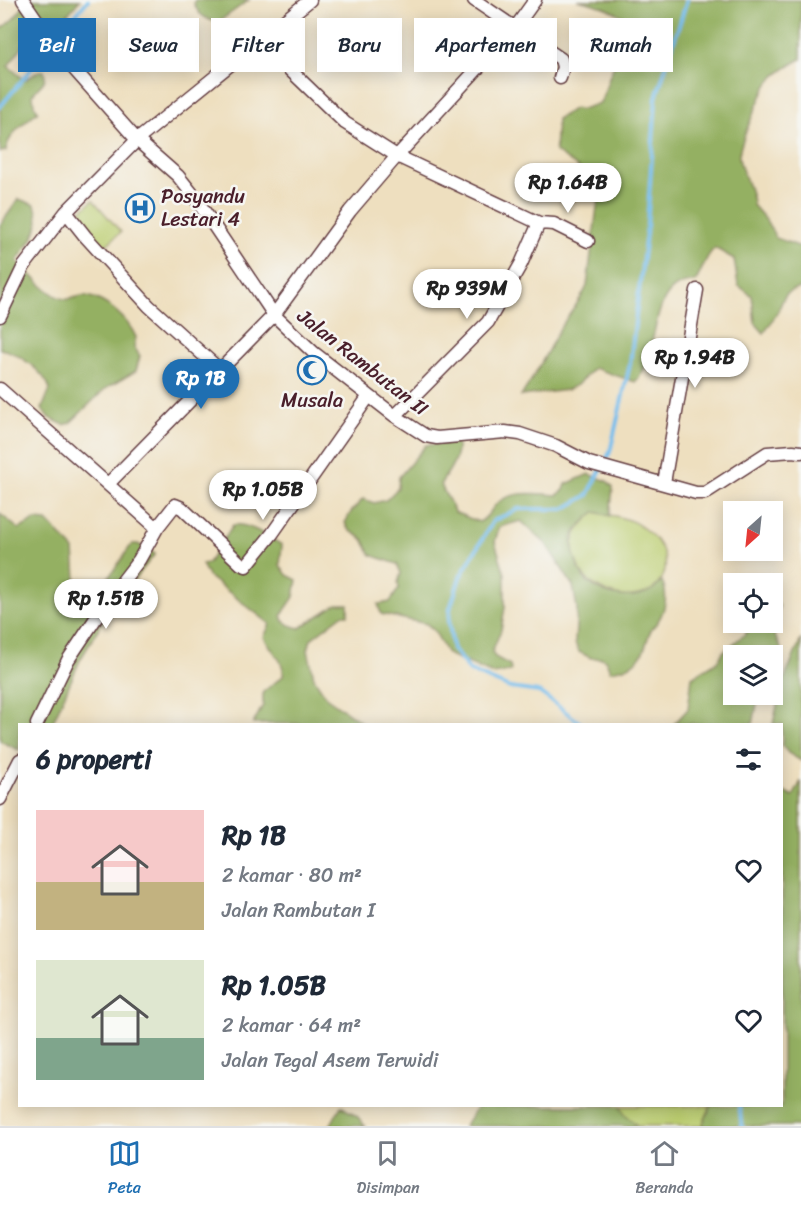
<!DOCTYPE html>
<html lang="id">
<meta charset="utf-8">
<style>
:root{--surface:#fff;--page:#f2f2f3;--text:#1f2937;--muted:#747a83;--line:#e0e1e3;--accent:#1f6fb2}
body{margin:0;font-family:Sriracha,sans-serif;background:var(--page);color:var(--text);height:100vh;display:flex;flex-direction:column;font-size:22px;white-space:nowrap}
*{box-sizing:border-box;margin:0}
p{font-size:20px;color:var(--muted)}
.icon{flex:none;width:33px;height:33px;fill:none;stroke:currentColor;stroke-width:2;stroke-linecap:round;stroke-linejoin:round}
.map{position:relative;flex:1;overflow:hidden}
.panel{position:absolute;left:18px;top:723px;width:765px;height:384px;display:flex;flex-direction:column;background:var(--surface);border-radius:0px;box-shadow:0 3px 15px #0003}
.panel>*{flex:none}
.top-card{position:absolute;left:18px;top:18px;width:765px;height:54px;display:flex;gap:12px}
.needle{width:39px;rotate:207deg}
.fabs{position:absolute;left:723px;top:501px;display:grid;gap:12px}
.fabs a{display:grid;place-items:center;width:60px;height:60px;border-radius:0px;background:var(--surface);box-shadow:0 3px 15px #0003;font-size:30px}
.price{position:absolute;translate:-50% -51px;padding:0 14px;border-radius:21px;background:#fff;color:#222;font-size:20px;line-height:39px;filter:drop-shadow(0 2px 3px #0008)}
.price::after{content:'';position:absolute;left:50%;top:36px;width:18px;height:14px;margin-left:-9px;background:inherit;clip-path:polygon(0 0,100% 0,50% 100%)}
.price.selected{background:var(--accent);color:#fff}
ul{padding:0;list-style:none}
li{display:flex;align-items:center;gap:18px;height:150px;padding:0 18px}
li span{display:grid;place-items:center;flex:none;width:168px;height:120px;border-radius:0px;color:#555}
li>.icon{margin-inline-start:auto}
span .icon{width:72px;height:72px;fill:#fffc;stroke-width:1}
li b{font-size:26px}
h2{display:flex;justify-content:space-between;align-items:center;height:72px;padding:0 18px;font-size:26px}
.chip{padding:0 21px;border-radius:0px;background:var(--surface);box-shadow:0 3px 15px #0003;font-size:21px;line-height:54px}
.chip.selected{background:var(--accent);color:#fff}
.dock{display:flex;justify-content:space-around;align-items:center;height:84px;border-top:2px solid var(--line);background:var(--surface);font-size:16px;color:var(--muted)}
.dock a{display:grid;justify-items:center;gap:3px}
.dock .selected{color:var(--accent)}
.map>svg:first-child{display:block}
</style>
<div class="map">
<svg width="801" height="1126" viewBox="0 0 801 1126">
<rect width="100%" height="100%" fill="#f6f6f2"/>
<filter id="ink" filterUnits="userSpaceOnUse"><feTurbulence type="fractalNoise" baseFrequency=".0167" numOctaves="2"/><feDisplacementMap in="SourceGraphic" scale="12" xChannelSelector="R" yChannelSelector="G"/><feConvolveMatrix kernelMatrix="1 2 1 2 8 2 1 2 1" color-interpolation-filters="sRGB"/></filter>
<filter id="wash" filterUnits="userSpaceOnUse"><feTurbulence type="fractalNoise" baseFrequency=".008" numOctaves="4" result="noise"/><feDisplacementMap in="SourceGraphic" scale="24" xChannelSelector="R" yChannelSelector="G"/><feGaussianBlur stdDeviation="1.35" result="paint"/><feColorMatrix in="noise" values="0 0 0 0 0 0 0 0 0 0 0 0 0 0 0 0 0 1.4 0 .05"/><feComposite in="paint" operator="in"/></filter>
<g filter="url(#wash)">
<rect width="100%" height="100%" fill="#eedfbf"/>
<path fill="#bbcd70" stroke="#82764e" stroke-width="1.5" d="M 93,200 L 121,232 L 103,248 L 75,216 Z
M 595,512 C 607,515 620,516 631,521 C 636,522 639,526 643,528 C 690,561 656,614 605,591 C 589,583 581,576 575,559 C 568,538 580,525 595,512 Z
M 620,1106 L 711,1106 L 702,1126 L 638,1126 L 626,1116 Z"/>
<path fill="#94b062" stroke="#6f6846" stroke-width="1.5" d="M 29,0 L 80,0 L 47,38 L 30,36 L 8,66 L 25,80 L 39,71 L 44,71 C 48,83 39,85 33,94 L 34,105 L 38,111 C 27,121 7,134 6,151 L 0,152 L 0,30 L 14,18 Z
M 195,0 L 249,0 L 217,23 C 206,19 199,16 194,4 Z
M 577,0 L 801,0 L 801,59 C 790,65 780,71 771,80 C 763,88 738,147 739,157 C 741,175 753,188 753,205 L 766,220 L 776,238 L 801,247 L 801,288 C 783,292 785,296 778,311 C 774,319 769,326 764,333 L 755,323 L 752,296 L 738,285 L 734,259 L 715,248 C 704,257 703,271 695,282 C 645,281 662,357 635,382 L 594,368 L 577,385 L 567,390 L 521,396 C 536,374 546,354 559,330 C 568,315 580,302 587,286 L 597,207 C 599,201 602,195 599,188 C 594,176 566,160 555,151 L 557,119 L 575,108 L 579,110 L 600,103 C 606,91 608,76 615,64 C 620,56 631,47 634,38 C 639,14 592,3 577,0 Z
M 19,199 L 35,205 C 44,232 30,240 17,261 C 29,272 49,296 64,299 C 72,301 79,294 87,296 C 108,301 127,318 136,337 L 134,347 L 140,356 L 136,371 L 105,389 L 70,423 L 64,425 L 49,418 L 42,409 L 50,389 C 45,373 17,351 0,349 L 0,225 Z
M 457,443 C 459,458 449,471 441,483 C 443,494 451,500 454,512 L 479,522 C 489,518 491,507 500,501 C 516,490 538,494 557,495 L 564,490 L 566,484 L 589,474 L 607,481 L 613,487 L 610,516 L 595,512 C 587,519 577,527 573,537 C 571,543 573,553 576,560 C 578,567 581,575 586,580 C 607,600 643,603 662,581 C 668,593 666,609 658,621 C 656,625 652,627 650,632 C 646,642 645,654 636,661 C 629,668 619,669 610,671 L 606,661 L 602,658 L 591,658 L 579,652 L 575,643 L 577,608 L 573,586 L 546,544 L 521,521 L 499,527 L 495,542 L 505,574 L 505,607 L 501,630 L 492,652 L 495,657 L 510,665 L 511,671 L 493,674 L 447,654 L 435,632 L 427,624 L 381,614 L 378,604 L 390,602 L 399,588 L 398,583 L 401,573 L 397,564 L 371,555 L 363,539 L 349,530 L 345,523 L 351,512 L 363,499 L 374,503 L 386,500 L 398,488 L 399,477 L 426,445 Z
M 0,514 L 19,529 L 35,520 L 47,521 L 74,550 L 76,579 L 100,590 L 132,544 L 138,544 L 155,554 L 107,614 L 80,660 L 52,724 L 20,724 L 19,750 L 0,741 Z
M 233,525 C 250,523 268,537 282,545 L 280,565 L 287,575 L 297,580 L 294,597 L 281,616 C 285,625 291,626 300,628 L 337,604 L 348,604 L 348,615 L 342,615 L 311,639 L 308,650 L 314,678 L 327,698 L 364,724 L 253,724 L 263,705 L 263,692 L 283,676 C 285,659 270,651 264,637 L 270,624 L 208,576 L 202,564 L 208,563 Z
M 774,601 L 779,605 L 774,634 L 781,649 L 781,654 L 773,674 L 772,656 L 734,656 L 734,694 L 761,695 L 757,704 L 753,724 L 674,724 L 688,709 L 692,677 L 718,661 L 723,652 L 745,634 L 753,623 L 772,622 L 773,602 Z
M 801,639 L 801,761 L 788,753 L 782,745 L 782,724 L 773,724 L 781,687 Z
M 801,781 L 801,1126 L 702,1126 L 711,1106 L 782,1106 L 782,791 L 793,797 Z
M 341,1106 L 358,1117 L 365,1126 L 330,1126 Z
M 478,1106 L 620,1106 L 626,1116 L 638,1126 L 464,1126 Z"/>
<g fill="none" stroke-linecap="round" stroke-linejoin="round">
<path stroke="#75bded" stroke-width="4" d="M 0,107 L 88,0
M 582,724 L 539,692 L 510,688 L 470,671 L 453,649 L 449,622 L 450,609 L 460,577 L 493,521 L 518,509 L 564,509 L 588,495 L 610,452 L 630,364 L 647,225 L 656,98 L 687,0
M 739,1106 L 742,1126"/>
</g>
</g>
<g filter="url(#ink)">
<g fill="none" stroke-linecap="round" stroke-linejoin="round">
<g stroke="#633c41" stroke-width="15">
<path id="minor" d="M 23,0 L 58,51 L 137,140 L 178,176 L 194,196 L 274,315 L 314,353 L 395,416 L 426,436 L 437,438 L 505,432 L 520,434 L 556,446 L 589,463 L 696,493 L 705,493 L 767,453 L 793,451 L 801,452
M 474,0 L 561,59 L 563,67 L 560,78
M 260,41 L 345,123 L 397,156 L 539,223 L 554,224 L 588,241
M 66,212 L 85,236 L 149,306 L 220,370
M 0,316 L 24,266 L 66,212 L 137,140 L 310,0
M 0,389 L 157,528
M 395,416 L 488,322 L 521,264 L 539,223
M 664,483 L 697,290
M 108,484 L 274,315 L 350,211 L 397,156 L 515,28 L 535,0
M 37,724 L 68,660 L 108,600 L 139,560 L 157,528 L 175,505 L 182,508 L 241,564 L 246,566 L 272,534 L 369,396
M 0,799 L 20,760"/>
</g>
<use href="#minor" stroke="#fff" stroke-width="12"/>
</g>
</g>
<defs>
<g id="hospital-ring" transform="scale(1.5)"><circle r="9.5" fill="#f6f6f2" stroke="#1f6fb2" stroke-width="1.5"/><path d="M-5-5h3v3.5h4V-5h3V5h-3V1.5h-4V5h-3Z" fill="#1f6fb2"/></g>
<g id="mosque-ring" transform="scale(1.5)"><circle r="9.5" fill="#f6f6f2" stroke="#1f6fb2" stroke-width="1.5"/><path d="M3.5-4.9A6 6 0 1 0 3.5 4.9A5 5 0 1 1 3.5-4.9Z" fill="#1f6fb2"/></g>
</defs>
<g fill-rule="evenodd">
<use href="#hospital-ring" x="140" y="208"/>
<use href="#mosque-ring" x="312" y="370"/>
</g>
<g text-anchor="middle" stroke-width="5" stroke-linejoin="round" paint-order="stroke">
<g font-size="20" fill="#4a1f2b" stroke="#f6f6f2" text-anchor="start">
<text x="161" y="203">Posyandu<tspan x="161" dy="23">Lestari 4</tspan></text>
<text x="312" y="407" text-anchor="middle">Musala</text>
</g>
<g font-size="20" fill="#4a1f2b" stroke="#f6f6f2">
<text transform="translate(363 362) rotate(38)" y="7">Jalan Rambutan II</text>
</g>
</g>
</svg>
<div class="fabs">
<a><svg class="needle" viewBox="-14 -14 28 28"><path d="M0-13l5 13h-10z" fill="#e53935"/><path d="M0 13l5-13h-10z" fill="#747a83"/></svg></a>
<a><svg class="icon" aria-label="locate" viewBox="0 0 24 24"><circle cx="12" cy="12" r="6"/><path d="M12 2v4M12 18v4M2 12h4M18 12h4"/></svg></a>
<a><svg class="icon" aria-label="layers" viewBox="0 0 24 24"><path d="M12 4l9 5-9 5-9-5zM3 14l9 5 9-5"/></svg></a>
</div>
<b class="price" style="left:568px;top:214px">Rp 1.64B</b>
<b class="price" style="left:467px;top:320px">Rp 939M</b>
<b class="price" style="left:695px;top:389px">Rp 1.94B</b>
<b class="price selected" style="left:201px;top:410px">Rp 1B</b>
<b class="price" style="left:263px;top:521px">Rp 1.05B</b>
<b class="price" style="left:106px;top:630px">Rp 1.51B</b>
<div class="top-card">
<a class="chip selected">Beli</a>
<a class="chip">Sewa</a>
<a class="chip">Filter</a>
<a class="chip">Baru</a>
<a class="chip">Apartemen</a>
<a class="chip">Rumah</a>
</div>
<section class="panel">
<h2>6 properti<svg class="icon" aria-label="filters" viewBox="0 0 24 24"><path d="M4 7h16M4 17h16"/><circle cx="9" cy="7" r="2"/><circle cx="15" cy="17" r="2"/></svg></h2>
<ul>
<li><span style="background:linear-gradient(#f6c9c9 60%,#c2b280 0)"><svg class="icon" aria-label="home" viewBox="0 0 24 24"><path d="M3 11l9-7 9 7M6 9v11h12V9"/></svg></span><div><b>Rp 1B</b><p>2 kamar · 80 m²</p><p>Jalan Rambutan I</p></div><svg class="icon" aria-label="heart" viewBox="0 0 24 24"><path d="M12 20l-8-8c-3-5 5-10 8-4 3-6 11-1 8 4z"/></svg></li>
<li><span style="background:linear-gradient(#dfe7d0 65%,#7fa58c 0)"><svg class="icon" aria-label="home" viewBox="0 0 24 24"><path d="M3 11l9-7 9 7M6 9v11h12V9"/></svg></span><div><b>Rp 1.05B</b><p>2 kamar · 64 m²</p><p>Jalan Tegal Asem Terwidi</p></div><svg class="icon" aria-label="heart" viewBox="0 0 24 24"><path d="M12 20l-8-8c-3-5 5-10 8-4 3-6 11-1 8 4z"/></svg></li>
</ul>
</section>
</div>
<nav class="dock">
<a class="selected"><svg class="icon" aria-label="map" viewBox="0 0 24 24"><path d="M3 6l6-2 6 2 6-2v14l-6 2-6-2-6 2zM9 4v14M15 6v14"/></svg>Peta</a>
<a><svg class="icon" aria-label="saved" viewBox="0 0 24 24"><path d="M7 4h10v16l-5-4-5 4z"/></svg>Disimpan</a>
<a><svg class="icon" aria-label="home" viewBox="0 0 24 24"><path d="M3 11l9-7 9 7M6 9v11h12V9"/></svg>Beranda</a>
</nav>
